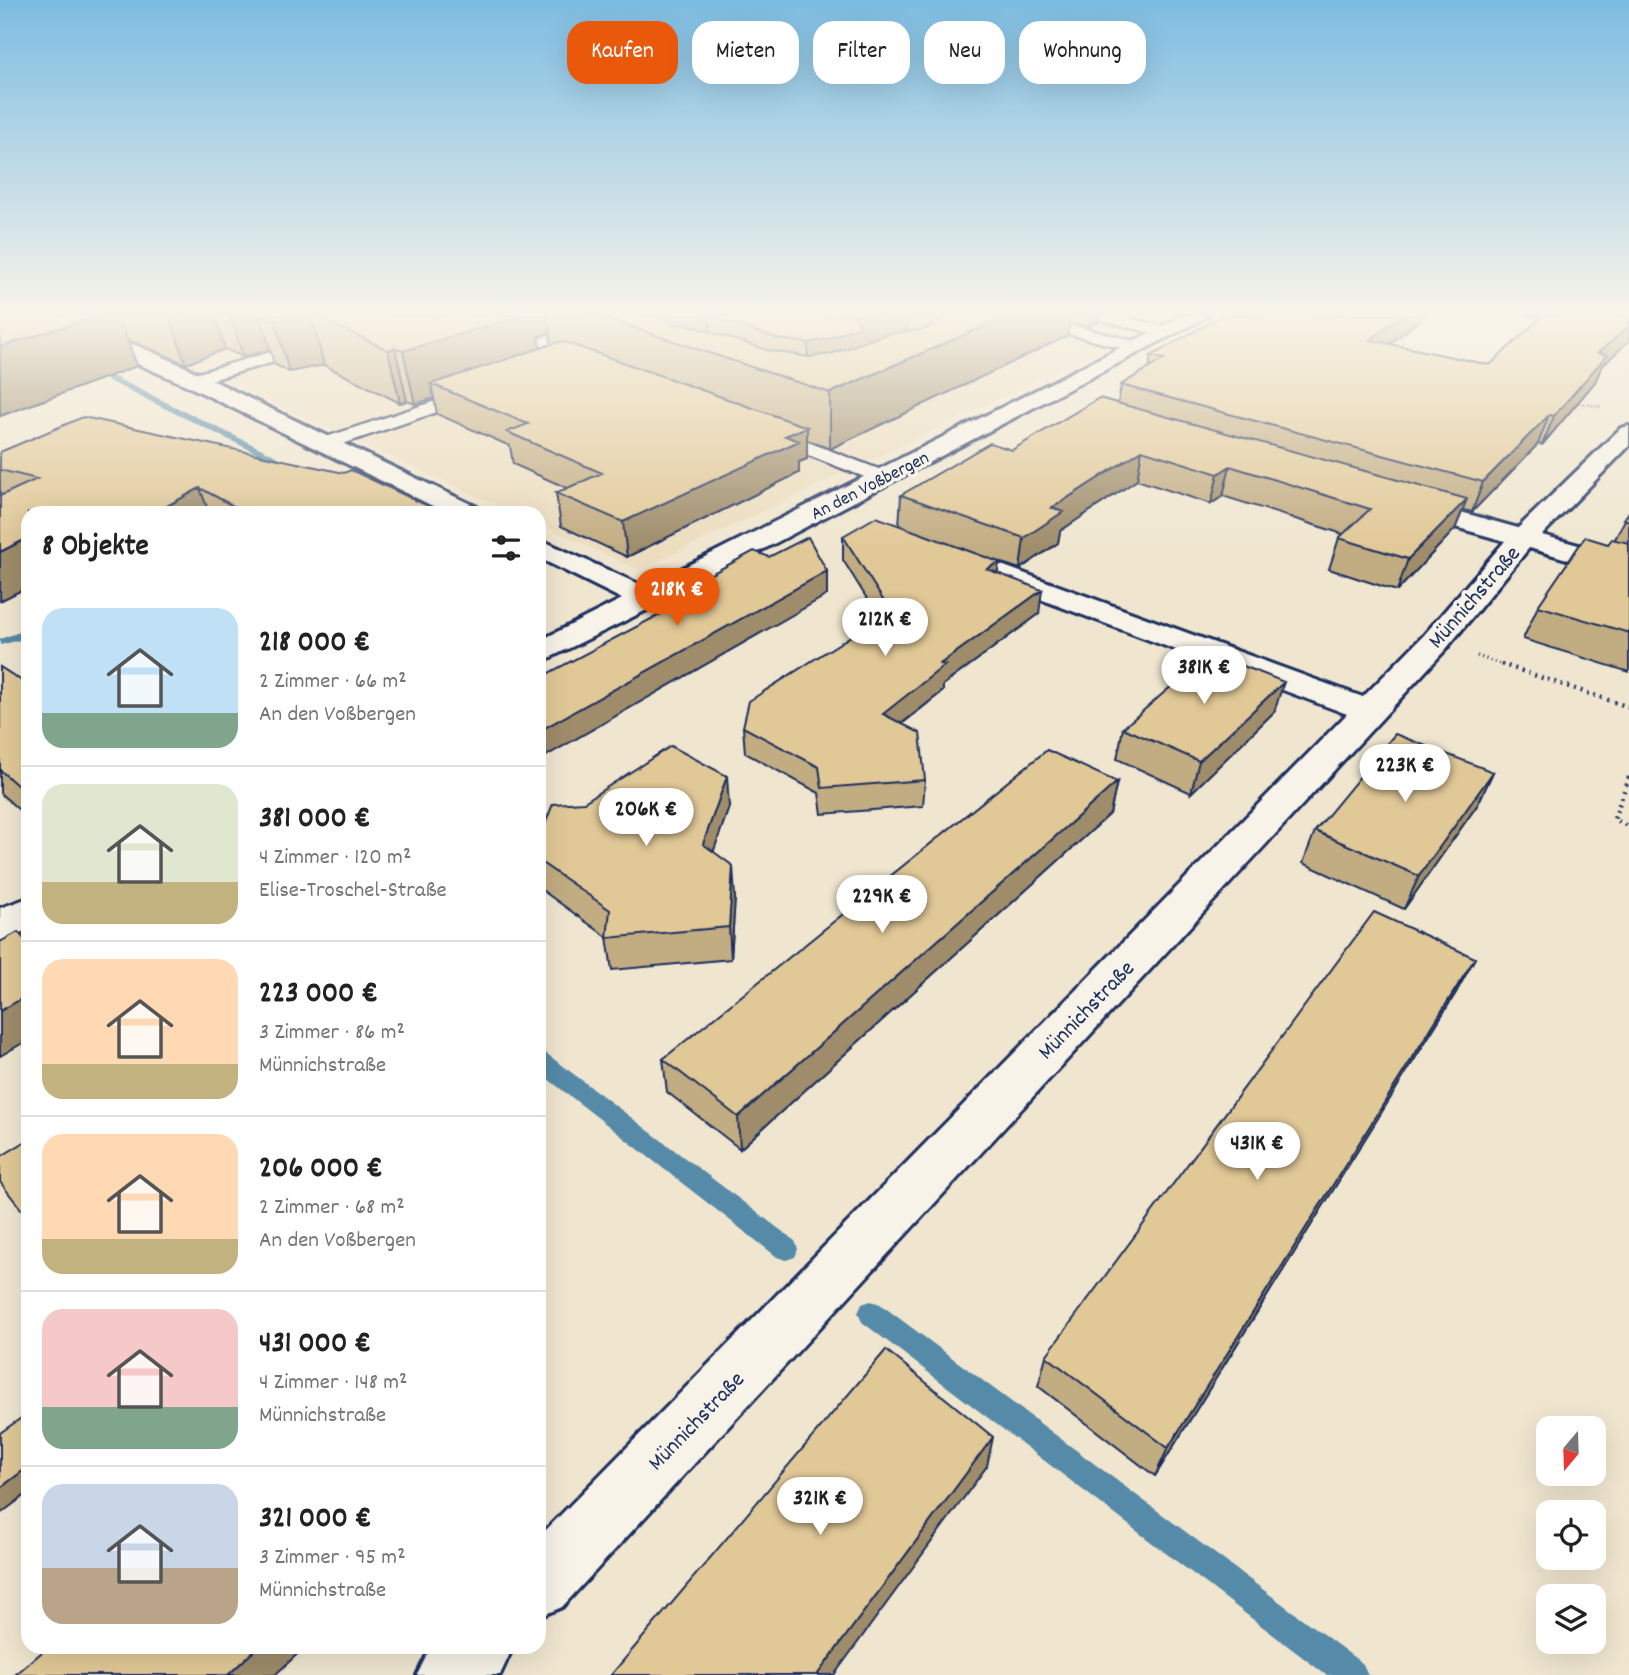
<!DOCTYPE html>
<html lang="de">
<meta charset="utf-8">
<style>
:root{--surface:#fff;--page:#f2f2f2;--text:#222;--muted:#767676;--line:#e0e0e0;--accent:#ea580c}
body{margin:0;font-family:Dekko,sans-serif;background:var(--page);color:var(--text);height:100vh;display:flex;flex-direction:column;font-size:26px;white-space:nowrap}
*{box-sizing:border-box;margin:0}
p{font-size:23px;color:var(--muted)}
.icon{flex:none;width:38px;height:38px;fill:none;stroke:currentColor;stroke-width:2;stroke-linecap:round;stroke-linejoin:round}
.map{position:relative;flex:1;overflow:hidden}
.side{position:absolute;left:21px;top:506px;width:525px;height:1148px;display:flex;flex-direction:column;background:var(--surface);border-radius:21px;box-shadow:0 7px 28px #0002}
.side>*{flex:none}
.hud{position:absolute;left:567px;top:21px;width:665px;height:63px;display:flex;gap:14px}
.needle{width:46px;rotate:199deg}
.fabs{position:absolute;left:1536px;top:1416px;display:grid;gap:14px}
.fabs a{display:grid;place-items:center;width:70px;height:70px;border-radius:14px;background:var(--surface);box-shadow:0 7px 28px #0002;font-size:35px}
.price{position:absolute;translate:-50% -60px;padding:0 16px;border-radius:24px;background:#fff;color:#222;font-size:23px;line-height:46px;filter:drop-shadow(0 2px 4px #0008)}
.price::after{content:'';position:absolute;left:50%;top:42px;width:21px;height:16px;margin-left:-10px;background:inherit;clip-path:polygon(0 0,100% 0,50% 100%)}
.price.active{background:var(--accent);color:#fff}
ul{padding:0;list-style:none}
li{display:flex;align-items:center;gap:21px;height:175px;padding:0 21px}
li+li{border-top:2px solid var(--line)}
li span{display:grid;place-items:center;flex:none;width:196px;height:140px;border-radius:21px;color:#555}
li>.icon{margin-inline-start:auto}
span .icon{width:84px;height:84px;fill:#fffc;stroke-width:1}
li b{font-size:30px}
h2{display:flex;justify-content:space-between;align-items:center;height:84px;padding:0 21px;font-size:30px}
.chip{padding:0 24px;border-radius:21px;background:var(--surface);box-shadow:0 7px 28px #0002;font-size:24px;line-height:63px}
.chip.active{background:var(--accent);color:#fff}
.map>svg:first-child{display:block}
</style>
<div class="map">
<svg width="1629" height="1675" viewBox="0 0 1629 1675">
<rect width="100%" height="100%" fill="#f0e6d0"/>
<filter id="ink" filterUnits="userSpaceOnUse"><feTurbulence type="fractalNoise" baseFrequency=".0143" numOctaves="2"/><feDisplacementMap in="SourceGraphic" scale="14" xChannelSelector="R" yChannelSelector="G"/><feConvolveMatrix kernelMatrix="1 2 1 2 8 2 1 2 1" color-interpolation-filters="sRGB"/></filter>
<g filter="url(#ink)">
<path fill="#ecddbf" d="M 54,315 L 1176,315 L 639,570 L 539,524 L 539,513 L 514,513 L 135,340 Z"/>
<g fill="none" stroke-linecap="round" stroke-linejoin="round">
<path fill="#558aa8" fill-rule="evenodd" d="M 84,365 L 90,365 L 301,468 L 291,470 L 84,369 Z
M 28,629 L 28,638 L 0,645 L 0,639 Z
M 539,1052 L 547,1054 L 795,1241 L 798,1249 L 795,1257 L 786,1260 L 777,1257 L 539,1072 Z
M 871,1301 L 880,1304 L 1363,1664 L 1368,1675 L 1326,1675 L 862,1322 L 858,1313 L 862,1304 Z"/>
<g stroke="#1b2f5e" stroke-width="5">
<path id="lane" d="M 610,315 L 633,315 L 533,352 L 527,353 L 519,348 L 521,344 Z
M 1047,315 L 1063,315 L 1060,320 L 1066,324 L 1143,343 L 1145,347 L 1137,352 L 1054,330 L 1043,322 Z
M 1092,315 L 1118,315 L 1173,329 L 1175,332 L 1167,337 L 1094,318 Z
M 313,340 L 319,341 L 319,349 L 194,385 L 185,380 L 188,376 Z
M 475,388 L 481,389 L 484,393 L 481,397 L 331,448 L 317,448 L 314,444 L 317,440 Z
M 766,426 L 889,473 L 892,477 L 882,483 L 875,481 L 759,436 L 756,432 L 759,428 Z"/>
</g>
<g stroke="#1b2f5e" stroke-width="6">
<path id="street" d="M 0,315 C 92,315 183,366 265,406 C 336,440 407,474 477,507 L 481,513 L 447,513 L 186,385 L 67,333 L 0,320 Z
M 1185,315 L 1210,315 L 657,605 L 539,663 L 539,641 L 622,599 L 539,558 L 539,539 L 645,587 Z
M 1629,426 L 1629,446 L 1542,535 L 1629,559 L 1629,577 L 1529,548 L 1446,649 L 562,1607 L 539,1617 L 539,1537 L 1347,714 L 984,578 L 980,572 L 984,566 L 994,563 L 1004,566 L 1363,697 L 1424,635 L 1505,541 L 1398,511 L 1394,505 L 1398,499 L 1407,497 L 1518,528 L 1621,428 Z
M 28,898 L 28,930 L 0,941 L 0,908 Z
M 431,1647 L 513,1647 L 500,1675 L 417,1675 Z"/>
</g>
<path stroke="#1b2f5e" stroke-width="2.5" stroke-dasharray="1 2.5" stroke-linecap="butt" d="M 1575,402 L 1601,407"/>
<path stroke="#1b2f5e" stroke-width="3.5" stroke-dasharray="1 3.5" stroke-linecap="butt" d="M 1477,656 L 1506,666"/>
<path stroke="#1b2f5e" stroke-width="4.5" stroke-dasharray="2 5" stroke-linecap="butt" d="M 1501,664 L 1629,707
M 1629,777 L 1614,819 L 1629,827"/>
<use href="#lane" fill="#f7f3e8" fill-rule="evenodd"/>
<use href="#street" fill="#f7f3e8" fill-rule="evenodd"/>
</g>
<path fill="#c2ac82" stroke="#1b2f5e" stroke-width="2" fill-rule="evenodd" d="M 0,315 L 1099,315 L 1098,322 L 1088,327 L 1069,322 L 1067,336 L 830,449 L 807,440 L 807,459 L 799,462 L 799,473 L 627,557 L 561,526 L 556,493 L 567,488 L 513,464 L 510,446 L 437,414 L 434,398 L 415,404 L 407,401 L 400,403 L 324,365 L 289,372 L 274,364 L 270,349 L 243,357 L 225,349 L 186,364 L 137,343 L 127,340 L 137,366 L 0,416 ZM 550,332 L 551,344 L 540,348 L 538,336 Z
M 1425,315 L 1390,344 L 1490,365 L 1540,318 L 1525,315 L 1629,315 L 1602,366 L 1595,382 L 1542,445 L 1538,444 L 1472,512 L 1463,510 L 1455,529 L 1397,591 L 1329,569 L 1339,538 L 1343,534 L 1223,496 L 1211,504 L 1137,480 L 1060,531 L 1058,543 L 1020,569 L 999,562 L 997,573 L 1039,614 L 943,685 L 943,691 L 902,724 L 925,780 L 923,806 L 822,814 L 819,793 L 745,753 L 743,727 L 879,618 L 843,560 L 843,536 L 899,526 L 901,495 L 1012,450 L 1118,403 L 1121,385 L 1149,368 L 1151,356 Z
M 0,452 L 443,513 L 28,513 L 28,587 L 0,601 Z
M 1629,512 L 1629,672 L 1523,639 L 1538,606 L 1615,539 Z
M 769,557 L 827,571 L 827,595 L 699,594 L 698,581 Z
M 0,667 L 28,685 L 28,818 L 0,793 Z
M 1274,712 L 1191,793 L 1117,759 L 1123,728 Z
M 1493,772 L 1478,804 L 1404,909 L 1303,863 L 1315,831 Z
M 1117,782 L 1110,814 L 740,1149 L 667,1092 L 663,1059 Z
M 729,807 L 713,852 L 735,897 L 731,959 L 612,970 L 607,937 L 539,888 L 539,861 Z
M 1457,991 L 1155,1476 L 1038,1386 L 1046,1356 Z"/>
<path fill="#9e8c6a" stroke="#1b2f5e" stroke-width="2" d="M 100,315 L 118,315 L 137,366 L 0,416 L 0,347 Z
M 169,315 L 215,315 L 225,349 L 186,364 Z
M 230,315 L 260,315 L 270,349 L 243,357 Z
M 262,315 L 311,315 L 324,365 L 289,372 L 275,320 Z
M 523,315 L 547,315 L 550,332 L 538,336 L 542,362 L 431,384 L 434,398 L 415,404 L 403,351 Z
M 673,315 L 768,315 L 710,316 L 712,351 L 708,353 L 667,320 L 668,317 Z
M 854,315 L 907,315 L 906,342 L 808,385 L 808,343 Z
M 1010,315 L 1070,315 L 1067,336 L 830,449 L 830,393 Z
M 1090,315 L 1100,315 L 1098,322 L 1088,327 Z
M 1402,315 L 1425,315 L 1362,366 L 1370,340 Z
M 1629,326 L 1629,341 L 1602,366 L 1595,382 L 1542,445 L 1554,416 L 1598,353 Z
M 395,348 L 407,401 L 400,403 L 388,350 Z
M 1549,415 L 1538,444 L 1472,512 L 1483,482 Z
M 807,427 L 807,459 L 799,462 L 799,473 L 627,557 L 623,522 L 785,436 Z
M 1142,450 L 1137,480 L 1060,531 L 1058,543 L 1020,569 L 1024,538 L 1052,508 Z
M 1230,466 L 1223,496 L 1211,504 L 1218,474 Z
M 200,488 L 209,513 L 154,513 Z
M 1467,499 L 1455,529 L 1397,591 L 1408,559 Z
M 28,538 L 28,587 L 0,601 L 0,552 Z
M 999,562 L 996,586 L 987,569 Z
M 827,571 L 827,595 L 539,760 L 539,731 Z
M 1042,590 L 1039,614 L 943,685 L 943,691 L 882,739 L 883,714 L 940,664 Z
M 1284,682 L 1274,712 L 1191,793 L 1199,761 Z
M 1493,772 L 1478,804 L 1404,909 L 1419,876 Z
M 727,776 L 729,807 L 705,876 L 703,844 Z
M 28,781 L 28,803 L 18,786 Z
M 1117,782 L 1110,814 L 740,1149 L 738,1117 Z
M 733,866 L 735,897 L 731,959 L 729,927 Z
M 1475,958 L 1457,991 L 1155,1476 L 1168,1448 Z
M 28,995 L 28,1040 L 0,1056 L 0,1011 Z
M 993,1437 L 987,1466 L 834,1675 L 817,1675 Z
M 28,1467 L 28,1493 L 0,1514 L 0,1488 Z
M 258,1647 L 305,1647 L 275,1675 L 228,1675 Z"/>
<path fill="#e1c897" stroke="#1b2f5e" stroke-width="2" d="M 0,315 L 100,315 L 0,347 Z
M 262,315 L 304,315 L 275,320 Z
M 313,315 L 523,315 L 403,351 L 395,348 L 388,350 Z
M 595,315 L 673,315 L 668,317 L 667,320 L 672,325 L 686,324 L 767,350 L 809,357 L 831,354 L 883,335 L 926,329 L 946,317 L 946,315 L 1010,315 L 830,393 Z
M 713,315 L 855,315 L 860,326 L 827,339 L 808,343 L 778,339 L 710,316 Z
M 1223,315 L 1402,315 L 1370,340 L 1490,365 L 1544,315 L 1629,315 L 1629,326 L 1598,353 L 1607,355 L 1554,416 L 1549,415 L 1483,482 L 1121,385 L 1164,359 L 1151,356 Z
M 562,341 L 807,427 L 785,436 L 799,441 L 623,522 L 556,493 L 602,473 L 507,432 L 528,424 L 431,384 Z
M 1099,398 L 1467,499 L 1408,559 L 1339,538 L 1370,509 L 1230,466 L 1218,474 L 1142,450 L 1052,508 L 1063,512 L 1024,538 L 901,495 L 990,443 L 1012,450 Z
M 83,417 L 344,473 L 351,470 L 443,513 L 246,513 L 200,488 L 154,513 L 28,513 L 28,538 L 0,552 L 0,496 L 37,479 L 0,470 L 0,452 Z
M 1629,512 L 1629,521 L 1624,519 Z
M 876,517 L 999,562 L 987,569 L 1042,590 L 940,664 L 945,665 L 883,714 L 920,733 L 925,780 L 822,788 L 819,767 L 743,727 L 749,701 L 890,611 L 843,536 Z
M 808,537 L 827,571 L 539,731 L 539,678 L 712,587 L 698,581 L 754,551 L 769,557 Z
M 1585,537 L 1608,544 L 1612,539 L 1629,543 L 1629,633 L 1538,606 Z
M 1210,653 L 1284,682 L 1199,761 L 1123,728 Z
M 0,667 L 28,685 L 28,781 L 18,786 L 0,770 Z
M 1395,734 L 1493,772 L 1419,876 L 1315,831 Z
M 671,746 L 727,776 L 703,844 L 733,866 L 729,927 L 607,938 L 610,910 L 539,861 L 539,839 L 553,804 L 584,802 Z
M 1047,750 L 1117,782 L 738,1117 L 663,1059 Z
M 1374,912 L 1475,958 L 1168,1448 L 1046,1356 Z
M 18,932 L 28,943 L 28,995 L 0,1011 L 0,942 Z
M 28,1140 L 28,1218 L 0,1182 L 0,1157 Z
M 886,1350 L 993,1437 L 817,1675 L 611,1675 Z
M 27,1414 L 28,1467 L 0,1488 L 0,1433 Z
M 48,1647 L 258,1647 L 228,1675 L 15,1675 Z"/>
</g>
<linearGradient id="sky" x2="0" y2="1"><stop stop-color="#7cbce2"/><stop offset="0.57" stop-color="#f8f4ea"/><stop offset="1" stop-color="#f8f4ea" stop-opacity="0"/></linearGradient>
<rect width="1629" height="549" fill="url(#sky)"/>
<g text-anchor="middle" stroke-width="7" stroke-linejoin="round" paint-order="stroke">
<g font-size="19" fill="#1b2f5e" stroke="#f7f3e8">
<text transform="translate(869 484) rotate(-27)" y="7">An den Voßbergen</text>
</g>
<g font-size="23" fill="#1b2f5e" stroke="#f7f3e8">
<text transform="translate(1473 596) rotate(-49)" y="8">Münnichstraße</text>
<text transform="translate(1085 1009) rotate(-46)" y="8">Münnichstraße</text>
<text transform="translate(695 1420) rotate(-46)" y="8">Münnichstraße</text>
</g>
</g>
</svg>
<div class="fabs">
<a><svg class="needle" viewBox="-14 -14 28 28"><path d="M0-13l5 13h-10z" fill="#e53935"/><path d="M0 13l5-13h-10z" fill="#767676"/></svg></a>
<a><svg class="icon" aria-label="locate" viewBox="0 0 24 24"><circle cx="12" cy="12" r="6"/><path d="M12 2v4M12 18v4M2 12h4M18 12h4"/></svg></a>
<a><svg class="icon" aria-label="layers" viewBox="0 0 24 24"><path d="M12 4l9 5-9 5-9-5zM3 14l9 5 9-5"/></svg></a>
</div>
<b class="price active" style="left:677px;top:628px">218K €</b>
<b class="price" style="left:885px;top:658px">212K €</b>
<b class="price" style="left:1204px;top:706px">381K €</b>
<b class="price" style="left:1405px;top:804px">223K €</b>
<b class="price" style="left:646px;top:848px">206K €</b>
<b class="price" style="left:882px;top:935px">229K €</b>
<b class="price" style="left:1257px;top:1182px">431K €</b>
<b class="price" style="left:820px;top:1537px">321K €</b>
<div class="hud">
<a class="chip active">Kaufen</a>
<a class="chip">Mieten</a>
<a class="chip">Filter</a>
<a class="chip">Neu</a>
<a class="chip">Wohnung</a>
</div>
<section class="side">
<h2>8 Objekte<svg class="icon" aria-label="filters" viewBox="0 0 24 24"><path d="M4 7h16M4 17h16"/><circle cx="9" cy="7" r="2"/><circle cx="15" cy="17" r="2"/></svg></h2>
<ul>
<li><span style="background:linear-gradient(#bfe0f5 75%,#7fa58c 0)"><svg class="icon" aria-label="home" viewBox="0 0 24 24"><path d="M3 11l9-7 9 7M6 9v11h12V9"/></svg></span><div><b>218 000 €</b><p>2 Zimmer · 66 m²</p><p>An den Voßbergen</p></div></li>
<li><span style="background:linear-gradient(#dfe7d0 70%,#c2b280 0)"><svg class="icon" aria-label="home" viewBox="0 0 24 24"><path d="M3 11l9-7 9 7M6 9v11h12V9"/></svg></span><div><b>381 000 €</b><p>4 Zimmer · 120 m²</p><p>Elise-Troschel-Straße</p></div></li>
<li><span style="background:linear-gradient(#ffd9b3 75%,#c2b280 0)"><svg class="icon" aria-label="home" viewBox="0 0 24 24"><path d="M3 11l9-7 9 7M6 9v11h12V9"/></svg></span><div><b>223 000 €</b><p>3 Zimmer · 86 m²</p><p>Münnichstraße</p></div></li>
<li><span style="background:linear-gradient(#ffd9b3 75%,#c2b280 0)"><svg class="icon" aria-label="home" viewBox="0 0 24 24"><path d="M3 11l9-7 9 7M6 9v11h12V9"/></svg></span><div><b>206 000 €</b><p>2 Zimmer · 68 m²</p><p>An den Voßbergen</p></div></li>
<li><span style="background:linear-gradient(#f6c9c9 70%,#7fa58c 0)"><svg class="icon" aria-label="home" viewBox="0 0 24 24"><path d="M3 11l9-7 9 7M6 9v11h12V9"/></svg></span><div><b>431 000 €</b><p>4 Zimmer · 148 m²</p><p>Münnichstraße</p></div></li>
<li><span style="background:linear-gradient(#c9d6e8 60%,#b9a48a 0)"><svg class="icon" aria-label="home" viewBox="0 0 24 24"><path d="M3 11l9-7 9 7M6 9v11h12V9"/></svg></span><div><b>321 000 €</b><p>3 Zimmer · 95 m²</p><p>Münnichstraße</p></div></li>
</ul>
</section>
</div>
